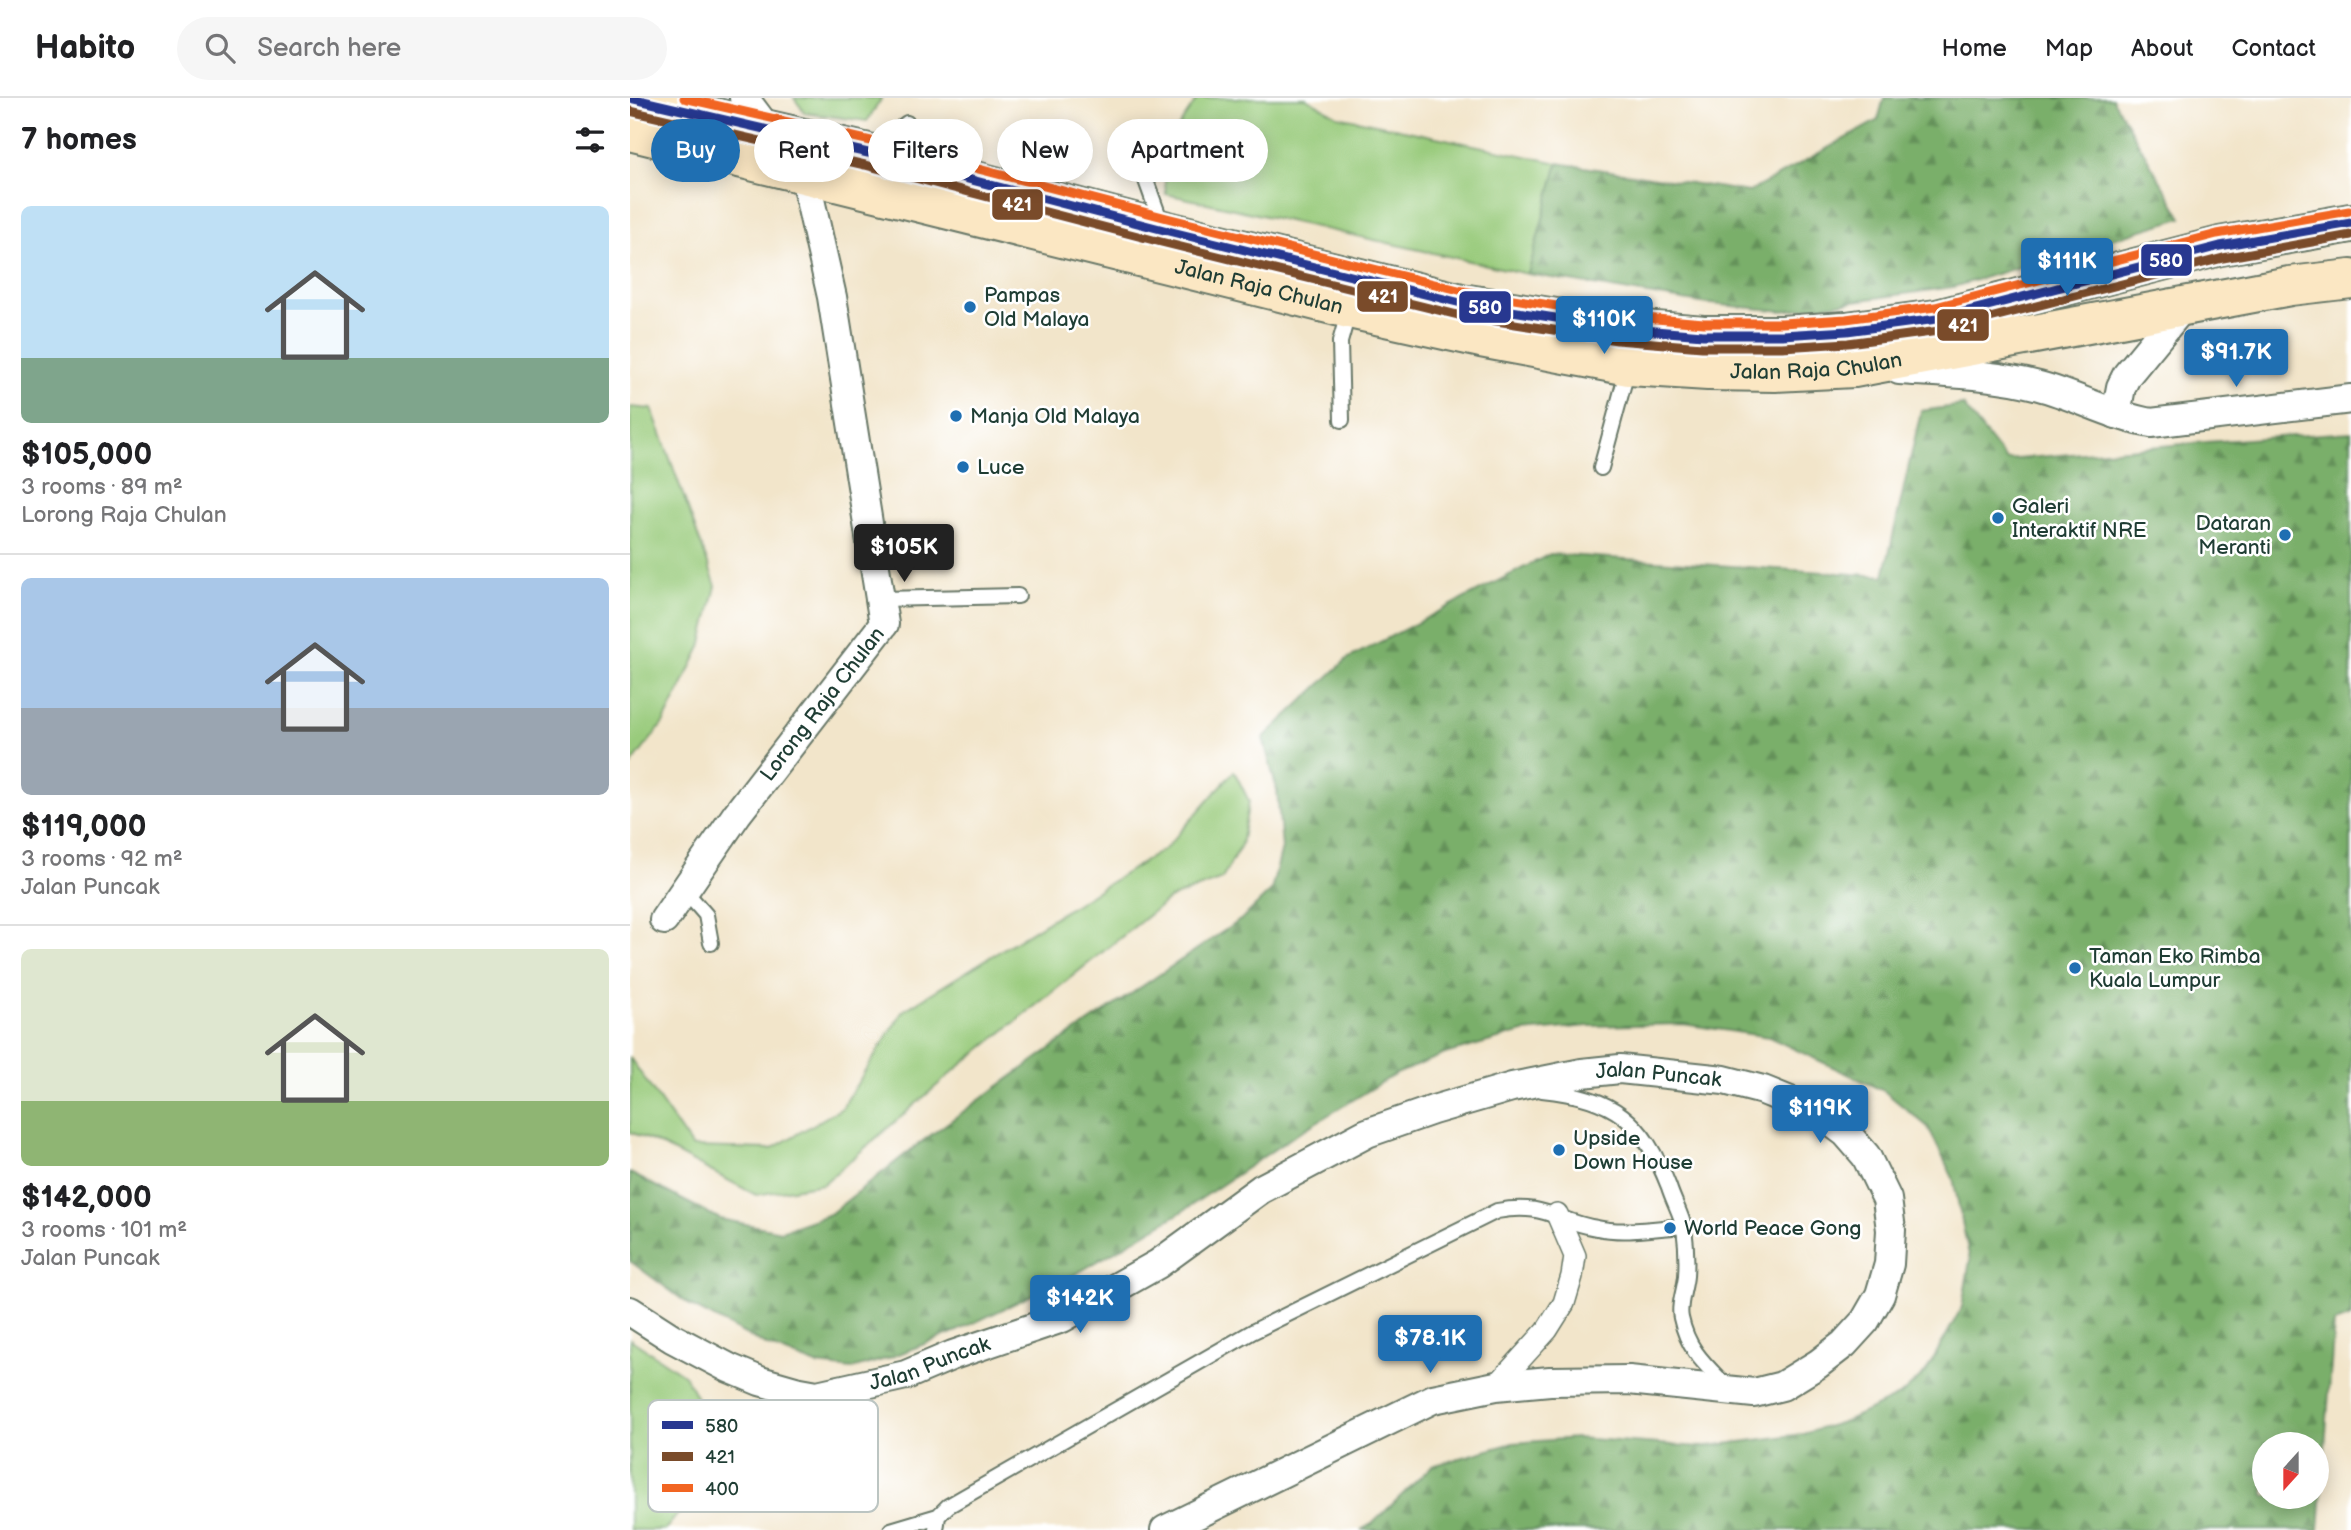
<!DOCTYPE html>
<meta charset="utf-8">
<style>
:root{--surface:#fff;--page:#f6f6f6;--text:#202124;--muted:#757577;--line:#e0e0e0;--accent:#1f6fb2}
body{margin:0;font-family:"Balsamiq Sans",sans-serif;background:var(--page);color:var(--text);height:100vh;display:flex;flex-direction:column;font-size:26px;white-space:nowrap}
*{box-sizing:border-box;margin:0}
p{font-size:23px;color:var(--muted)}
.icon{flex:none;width:38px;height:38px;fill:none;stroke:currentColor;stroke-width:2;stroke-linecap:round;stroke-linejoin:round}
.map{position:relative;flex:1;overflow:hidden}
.panel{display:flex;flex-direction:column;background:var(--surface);width:630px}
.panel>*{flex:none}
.guide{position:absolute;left:21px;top:21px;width:665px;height:63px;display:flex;gap:14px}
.needle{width:46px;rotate:201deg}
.controls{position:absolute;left:1622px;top:1334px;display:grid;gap:14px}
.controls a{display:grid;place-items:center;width:77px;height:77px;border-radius:50%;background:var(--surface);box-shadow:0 4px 18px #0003;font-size:35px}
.price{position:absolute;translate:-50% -60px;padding:0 16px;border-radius:7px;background:var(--accent);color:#fff;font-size:23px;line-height:46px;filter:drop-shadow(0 2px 4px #0008)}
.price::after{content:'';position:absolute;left:50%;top:42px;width:21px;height:16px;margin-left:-10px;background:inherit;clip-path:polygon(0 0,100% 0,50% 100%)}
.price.active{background:#222;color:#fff}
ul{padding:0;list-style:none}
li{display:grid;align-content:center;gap:14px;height:371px;padding:0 21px}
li+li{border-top:2px solid var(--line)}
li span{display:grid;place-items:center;height:217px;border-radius:10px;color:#555}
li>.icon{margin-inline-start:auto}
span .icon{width:126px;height:126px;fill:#fffc;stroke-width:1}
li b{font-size:30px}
h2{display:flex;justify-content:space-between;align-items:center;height:84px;padding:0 21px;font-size:30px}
.tag{padding:0 24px;border-radius:32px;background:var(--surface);box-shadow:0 4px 18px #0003;font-size:24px;line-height:63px}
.tag.active{background:var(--accent);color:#fff}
header{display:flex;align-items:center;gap:42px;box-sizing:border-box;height:98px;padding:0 35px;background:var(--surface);border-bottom:2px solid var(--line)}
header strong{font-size:33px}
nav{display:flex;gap:38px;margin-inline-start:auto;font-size:24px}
.search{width:490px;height:63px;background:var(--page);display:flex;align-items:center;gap:18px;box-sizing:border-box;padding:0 24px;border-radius:38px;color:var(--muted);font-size:26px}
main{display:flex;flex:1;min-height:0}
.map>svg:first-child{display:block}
</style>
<header>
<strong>Habito</strong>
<div class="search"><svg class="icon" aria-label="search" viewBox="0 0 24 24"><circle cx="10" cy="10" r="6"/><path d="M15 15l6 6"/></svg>Search here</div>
<nav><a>Home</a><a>Map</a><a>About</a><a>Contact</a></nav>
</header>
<main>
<section class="panel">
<h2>7 homes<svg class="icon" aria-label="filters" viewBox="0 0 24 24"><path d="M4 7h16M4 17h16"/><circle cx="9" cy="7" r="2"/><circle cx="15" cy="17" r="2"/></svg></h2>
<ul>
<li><span style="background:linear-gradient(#bfe0f5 70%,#7fa58c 0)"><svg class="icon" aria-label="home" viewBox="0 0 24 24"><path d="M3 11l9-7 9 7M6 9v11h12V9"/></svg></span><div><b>$105,000</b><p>3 rooms · 89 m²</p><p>Lorong Raja Chulan</p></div></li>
<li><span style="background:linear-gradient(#a9c7e8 60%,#9aa5b1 0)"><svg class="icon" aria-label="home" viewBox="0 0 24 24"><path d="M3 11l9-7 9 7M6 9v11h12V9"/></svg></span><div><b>$119,000</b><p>3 rooms · 92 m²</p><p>Jalan Puncak</p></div></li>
<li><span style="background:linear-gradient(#dfe7d0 70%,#8fb573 0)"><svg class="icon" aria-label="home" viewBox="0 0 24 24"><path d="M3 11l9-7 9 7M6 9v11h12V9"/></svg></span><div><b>$142,000</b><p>3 rooms · 101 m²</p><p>Jalan Puncak</p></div></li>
</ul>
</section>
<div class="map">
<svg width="1721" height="1432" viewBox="0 0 1721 1432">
<defs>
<pattern id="forest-firs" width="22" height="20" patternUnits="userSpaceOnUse" patternTransform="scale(1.75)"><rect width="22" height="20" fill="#7aaf6b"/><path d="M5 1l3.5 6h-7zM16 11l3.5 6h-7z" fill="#639059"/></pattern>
</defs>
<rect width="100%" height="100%" fill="#fff"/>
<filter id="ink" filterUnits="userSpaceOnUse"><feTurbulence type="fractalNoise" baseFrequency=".0143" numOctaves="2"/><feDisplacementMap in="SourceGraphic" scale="14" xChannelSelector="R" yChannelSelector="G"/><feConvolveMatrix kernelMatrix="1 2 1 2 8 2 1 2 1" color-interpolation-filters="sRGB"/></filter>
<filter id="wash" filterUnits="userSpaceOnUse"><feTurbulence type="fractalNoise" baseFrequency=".00686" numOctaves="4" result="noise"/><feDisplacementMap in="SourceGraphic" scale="28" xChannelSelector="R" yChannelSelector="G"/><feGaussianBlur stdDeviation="1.57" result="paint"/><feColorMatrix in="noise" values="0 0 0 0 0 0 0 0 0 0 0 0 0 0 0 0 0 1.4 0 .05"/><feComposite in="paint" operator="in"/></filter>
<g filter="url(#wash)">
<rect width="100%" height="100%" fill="#f2e5ca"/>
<path fill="#99cb7b" stroke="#5c8458" stroke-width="2" d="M 164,0 L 252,0 L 237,23 L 175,15 Z
M 568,0 L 676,0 L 708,18 L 928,65 L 898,176 L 536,96 L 532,53 Z
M 0,309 L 22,311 L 86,488 L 71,549 L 34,624 L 0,668 Z
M 604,673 L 619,703 L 611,747 L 592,781 L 539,801 L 326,971 L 193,1086 L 126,1097 L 25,1044 L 0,1034 L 0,960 L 62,1049 L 141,1051 L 212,1010 L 273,913 L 536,750 Z
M 0,1241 L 55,1278 L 94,1350 L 100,1386 L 47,1417 L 35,1432 L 0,1432 Z"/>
<path fill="url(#forest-firs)" stroke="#4c7650" stroke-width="2" fill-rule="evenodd" d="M 1254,0 L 1482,0 L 1552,120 L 1323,189 L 1153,213 L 1071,205 L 898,176 L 928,65 L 1119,94 L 1248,22 Z
M 1333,307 L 1376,362 L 1576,344 L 1721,334 L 1721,1219 L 1704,1225 L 1689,1432 L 731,1432 L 742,1426 L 802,1368 L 883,1345 L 946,1340 L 1071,1349 L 1173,1336 L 1216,1323 L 1271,1297 L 1296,1274 L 1332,1209 L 1340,1162 L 1323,1080 L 1298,1029 L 1254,993 L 1139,939 L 1053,926 L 958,928 L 893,934 L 815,956 L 766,976 L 667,1036 L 550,1115 L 444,1177 L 327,1233 L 259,1260 L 222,1271 L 187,1267 L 138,1248 L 61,1208 L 0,1163 L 0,1075 L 90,1121 L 151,1133 L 200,1116 L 287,1047 L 430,944 L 613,820 L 641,793 L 652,750 L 647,692 L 633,640 L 717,561 L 920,456 L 1254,478 L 1291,313 ZM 1634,1346 L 1687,1346 L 1687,1398 L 1634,1398 Z"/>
</g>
<g filter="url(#ink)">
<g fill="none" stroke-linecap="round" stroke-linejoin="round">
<g stroke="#697868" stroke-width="18">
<path id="service" d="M 244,50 L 277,25
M 505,52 L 532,127
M 712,322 L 710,244 L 719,212
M 971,370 L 998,270
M 252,501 L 388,498
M 55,793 L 76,817 L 81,845
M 912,992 C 984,999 1013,1022 1039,1089 C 1043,1102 1051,1116 1054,1129 C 1056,1144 1057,1163 1056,1178 C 1055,1191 1048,1207 1051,1220 C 1058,1253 1076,1267 1098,1290
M 261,1432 L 308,1418
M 306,1432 L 308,1418 L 318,1408 L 622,1234 L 867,1113 C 915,1104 925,1123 967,1130 C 994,1136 1026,1130 1054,1128"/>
</g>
<g stroke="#697868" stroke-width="24">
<path id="pedestrian" d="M 866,1288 L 917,1232 L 934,1205 L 942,1178 L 945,1158 L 927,1116"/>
</g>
<g stroke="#697868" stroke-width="32">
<g id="minor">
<path d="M 114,0 L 138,32"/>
<path d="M 1269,272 C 1316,275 1363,276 1409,288 C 1447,298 1482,318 1521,325 L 1721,301"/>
<path d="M 1486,316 L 1491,289 L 1497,277 L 1552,210"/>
<path id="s1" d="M 34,822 L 107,716 L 254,526 L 202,199 L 174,75"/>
<path id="s2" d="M 0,1213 L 42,1240 L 99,1270 L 130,1283 L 165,1293 L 187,1297 L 276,1277 L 323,1257 L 432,1220 L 528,1166 L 631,1091 L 737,1035 L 803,1012 L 882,989 L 952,975 L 990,971 L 1094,982 L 1133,992 L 1170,1007 L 1196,1020 L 1216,1035 L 1236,1058 L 1257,1101 L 1261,1132 L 1259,1166 L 1250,1197 L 1235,1223 L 1214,1246 L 1188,1266 L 1152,1288 L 1124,1295 L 999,1282 L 920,1283 L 866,1288 L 803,1301 L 535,1432"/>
</g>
</g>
<g stroke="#697868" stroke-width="42">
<g id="secondary">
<path d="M 0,0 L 238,55 L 534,132 L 831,205 L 989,230 L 1073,237 L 1152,237 L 1217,233 L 1307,221 L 1590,148 L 1721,125"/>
<path id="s3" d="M 0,33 L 719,211 L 851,240 L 999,268 L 1078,273 L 1145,274 L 1224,270 L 1660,188 L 1721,181"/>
</g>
</g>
<use href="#service" stroke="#fff" stroke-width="14"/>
<use href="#pedestrian" stroke="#fff" stroke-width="21"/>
<use href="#minor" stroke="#fff" stroke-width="28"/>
<use href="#secondary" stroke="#fbe7c3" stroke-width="38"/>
<g stroke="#fff" stroke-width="14">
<path id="bus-1" d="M 0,0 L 238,55 L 534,132 L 831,205 L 989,230 L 1073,237 L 1152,237 L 1217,233 L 1307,221 L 1590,148 L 1721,125"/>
</g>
<g stroke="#fff" stroke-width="14">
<path id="bus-2" d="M 0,13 L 235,67 L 531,144 L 828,217 L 987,242 L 1072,249 L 1152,249 L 1218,245 L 1309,233 L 1593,160 L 1721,137"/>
</g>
<g stroke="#fff" stroke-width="14">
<path id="bus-3" d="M 54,0 L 241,43 L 537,120 L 833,193 L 990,218 L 1074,225 L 1152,225 L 1216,221 L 1305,209 L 1587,136 L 1719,113"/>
</g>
<use href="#bus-1" stroke="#283890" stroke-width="9"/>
<use href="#bus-2" stroke="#7a4b2a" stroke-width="9"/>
<use href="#bus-3" stroke="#f26522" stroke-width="9"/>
</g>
</g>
<g fill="#1f6fb2" stroke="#fff" stroke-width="2.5">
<circle cx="340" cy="209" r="7"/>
<circle cx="326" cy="318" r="7"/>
<circle cx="333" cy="369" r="7"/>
<circle cx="1368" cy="420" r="7"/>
<circle cx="1655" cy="437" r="7"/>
<circle cx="1445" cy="870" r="7"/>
<circle cx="929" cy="1052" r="7"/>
<circle cx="1040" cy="1130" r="7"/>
</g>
<g text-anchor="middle" stroke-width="5" stroke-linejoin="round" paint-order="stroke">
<g font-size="21" fill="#1f3d34" stroke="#fff">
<text dy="7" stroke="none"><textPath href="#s3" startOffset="648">Jalan Raja Chulan</textPath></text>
<text dy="7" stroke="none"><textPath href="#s3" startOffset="1214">Jalan Raja Chulan</textPath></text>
<text dy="7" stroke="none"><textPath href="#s1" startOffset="268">Lorong Raja Chulan</textPath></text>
<text dy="7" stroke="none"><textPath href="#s2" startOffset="1122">Jalan Puncak</textPath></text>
<text dy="7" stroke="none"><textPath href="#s2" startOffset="324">Jalan Puncak</textPath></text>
</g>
<g font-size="21" fill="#1f3d34" stroke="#fff" text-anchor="start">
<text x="354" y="204">Pampas<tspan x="354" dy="24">Old Malaya</tspan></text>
<text x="340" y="325">Manja Old Malaya</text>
<text x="347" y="376">Luce</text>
<text x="1382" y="415">Galeri<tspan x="1382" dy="24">Interaktif NRE</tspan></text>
<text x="1641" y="432" text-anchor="end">Dataran<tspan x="1641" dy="24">Meranti</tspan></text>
<text x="1459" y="865">Taman Eko Rimba<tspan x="1459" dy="24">Kuala Lumpur</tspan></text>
<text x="943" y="1047">Upside<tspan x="943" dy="24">Down House</tspan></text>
<text x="1054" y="1137">World Peace Gong</text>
</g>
</g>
<rect x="18" y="1302" width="230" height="112" rx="10" fill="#fff" stroke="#bcc5c2" stroke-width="2"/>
<rect x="32" y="1323" width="31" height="8" fill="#283890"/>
<rect x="32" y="1354" width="31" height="9" fill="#7a4b2a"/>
<rect x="32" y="1386" width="31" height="8" fill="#f26522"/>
<g font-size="19" fill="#1f3d34">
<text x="75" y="1334">580</text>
<text x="75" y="1365">421</text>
<text x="75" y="1397">400</text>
</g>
<g stroke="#fff" stroke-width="2.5">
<rect x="361" y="90" width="53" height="33" rx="7" fill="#7a4b2a"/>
<rect x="1510" y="145" width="53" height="34" rx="7" fill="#283890"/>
<rect x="726" y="182" width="53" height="33" rx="7" fill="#7a4b2a"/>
<rect x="828" y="192" width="54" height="34" rx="7" fill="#283890"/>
<rect x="1306" y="210" width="54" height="34" rx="7" fill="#7a4b2a"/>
</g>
<g font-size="19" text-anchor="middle" font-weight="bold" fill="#fff">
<text x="387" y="113">421</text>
<text x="1536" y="169">580</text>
<text x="753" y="205">421</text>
<text x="855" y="216">580</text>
<text x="1333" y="234">421</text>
</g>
</svg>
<div class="controls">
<a><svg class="needle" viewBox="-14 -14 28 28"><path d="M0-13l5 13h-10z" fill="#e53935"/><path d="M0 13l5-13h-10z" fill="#757577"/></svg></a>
</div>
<b class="price" style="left:1437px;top:200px">$111K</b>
<b class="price" style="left:974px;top:258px">$110K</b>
<b class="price" style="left:1606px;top:291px">$91.7K</b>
<b class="price active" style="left:274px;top:486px">$105K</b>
<b class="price" style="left:1190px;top:1047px">$119K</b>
<b class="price" style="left:450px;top:1237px">$142K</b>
<b class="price" style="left:800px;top:1277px">$78.1K</b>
<div class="guide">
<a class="tag active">Buy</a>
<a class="tag">Rent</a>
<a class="tag">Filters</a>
<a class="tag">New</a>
<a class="tag">Apartment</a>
</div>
</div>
</main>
